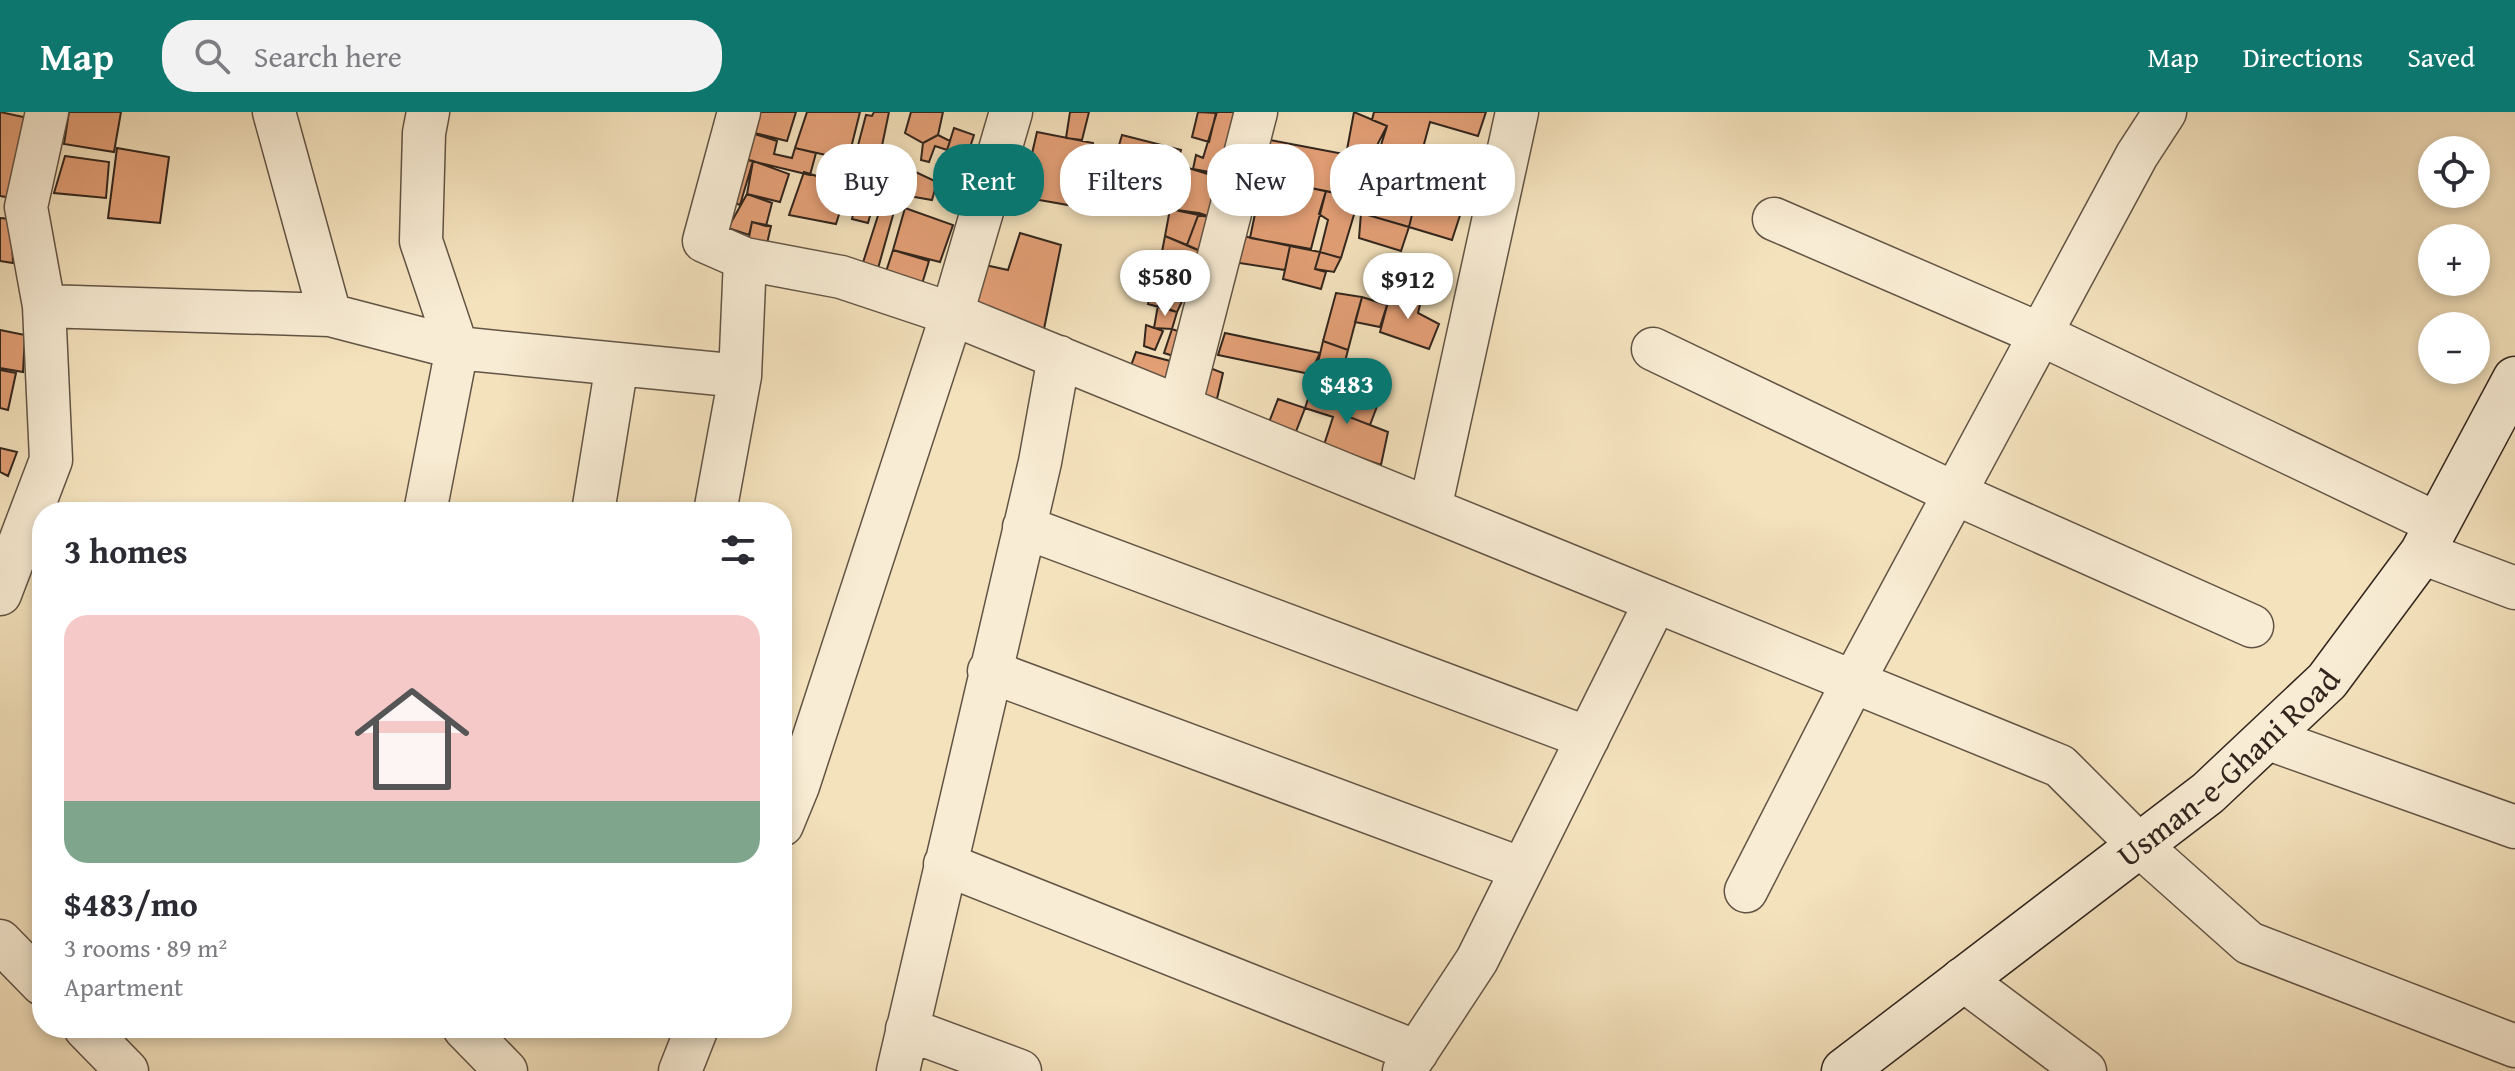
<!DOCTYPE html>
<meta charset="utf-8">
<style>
:root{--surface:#fff;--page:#f2f2f3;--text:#2b2b33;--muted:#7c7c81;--line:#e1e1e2;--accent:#0f766e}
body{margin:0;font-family:"Gentium Book Plus",serif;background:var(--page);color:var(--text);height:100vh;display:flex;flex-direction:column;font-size:30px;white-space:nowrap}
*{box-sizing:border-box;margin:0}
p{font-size:26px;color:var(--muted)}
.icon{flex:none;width:44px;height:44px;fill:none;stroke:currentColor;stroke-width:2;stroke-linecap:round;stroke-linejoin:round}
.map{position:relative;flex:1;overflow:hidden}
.panel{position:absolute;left:32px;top:390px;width:760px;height:536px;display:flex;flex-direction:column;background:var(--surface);border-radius:32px;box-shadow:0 4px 12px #0003}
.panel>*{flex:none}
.top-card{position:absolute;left:816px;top:32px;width:760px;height:72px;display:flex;gap:16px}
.fabs{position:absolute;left:2418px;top:24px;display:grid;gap:16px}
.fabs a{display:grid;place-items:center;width:72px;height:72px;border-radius:50%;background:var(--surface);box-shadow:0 4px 12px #0003;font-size:40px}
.price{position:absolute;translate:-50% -68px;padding:0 18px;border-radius:28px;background:#fff;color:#222;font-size:26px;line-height:52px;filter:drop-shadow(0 2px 4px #0008)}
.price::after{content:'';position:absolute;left:50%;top:48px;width:24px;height:18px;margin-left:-12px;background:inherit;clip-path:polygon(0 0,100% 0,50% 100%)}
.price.current{background:var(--accent);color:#fff}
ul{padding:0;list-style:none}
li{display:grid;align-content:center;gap:16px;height:424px;padding:0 32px}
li+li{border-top:2px solid var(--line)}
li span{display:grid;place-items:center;height:248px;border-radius:24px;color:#555}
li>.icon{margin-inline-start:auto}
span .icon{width:144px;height:144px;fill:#fffc;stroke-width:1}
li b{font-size:34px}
h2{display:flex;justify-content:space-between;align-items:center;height:96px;padding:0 32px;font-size:34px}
.tag{padding:0 28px;border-radius:32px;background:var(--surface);box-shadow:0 4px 12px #0003;font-size:28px;line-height:72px}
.tag.current{background:var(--accent);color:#fff}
header{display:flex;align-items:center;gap:48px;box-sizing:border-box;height:112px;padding:0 40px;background:var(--accent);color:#fff}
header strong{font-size:38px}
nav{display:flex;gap:44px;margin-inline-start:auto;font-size:28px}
.search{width:560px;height:72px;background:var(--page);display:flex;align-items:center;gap:20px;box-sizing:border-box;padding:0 28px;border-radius:32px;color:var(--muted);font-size:30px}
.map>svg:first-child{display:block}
</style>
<header>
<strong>Map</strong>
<div class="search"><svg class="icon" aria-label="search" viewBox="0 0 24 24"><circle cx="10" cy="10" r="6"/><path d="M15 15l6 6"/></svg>Search here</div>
<nav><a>Map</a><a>Directions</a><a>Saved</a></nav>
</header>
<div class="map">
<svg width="2515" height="959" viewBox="0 0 2515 959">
<rect width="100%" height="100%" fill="#f4e2bd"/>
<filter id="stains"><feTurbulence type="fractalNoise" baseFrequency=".0025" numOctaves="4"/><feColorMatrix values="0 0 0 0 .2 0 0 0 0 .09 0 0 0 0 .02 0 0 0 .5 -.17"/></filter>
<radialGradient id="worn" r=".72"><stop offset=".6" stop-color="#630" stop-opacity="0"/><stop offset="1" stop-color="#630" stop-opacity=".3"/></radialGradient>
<path fill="#e39f76" stroke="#31251d" stroke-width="2" d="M 0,0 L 28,6 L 12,86 L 0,84 Z
M 69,0 L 121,0 L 114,40 L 64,32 Z
M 747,0 L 796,0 L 787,29 L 742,18 Z
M 807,0 L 860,0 L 848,48 L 795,36 Z
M 874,0 L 889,0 L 872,82 L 858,79 L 865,44 L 856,41 L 866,3 L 872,4 Z
M 911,0 L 943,0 L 938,23 L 923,31 L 905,21 Z
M 1070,0 L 1089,0 L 1082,28 L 1066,26 Z
M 1198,0 L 1216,1 L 1209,30 L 1192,25 Z
M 1217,0 L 1251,0 L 1232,64 L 1193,57 L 1196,43 L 1203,46 Z
M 1354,0 L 1387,14 L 1370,47 L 1346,43 Z
M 1374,0 L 1486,0 L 1478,24 L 1430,10 L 1420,47 L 1381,33 L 1387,14 L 1372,8 Z
M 954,16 L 974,23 L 958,71 L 937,70 Z
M 742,18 L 777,29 L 774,42 L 792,46 L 795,36 L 816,41 L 810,63 L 727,43 Z
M 1037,20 L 1093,31 L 1085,72 L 1073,69 L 1068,93 L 1022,85 Z
M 938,23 L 950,29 L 947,38 L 935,34 L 929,50 L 921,48 L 923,31 Z
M 1122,23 L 1181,38 L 1172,73 L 1111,61 Z
M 1260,26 L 1370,47 L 1359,86 L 1286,71 L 1280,91 L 1244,92 Z
M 1463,34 L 1485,41 L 1479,61 L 1457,53 Z
M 117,36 L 169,45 L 160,111 L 108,106 Z
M 727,43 L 753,49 L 740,93 L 716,85 Z
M 65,44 L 109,50 L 106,86 L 54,81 Z
M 753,49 L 789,62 L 780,90 L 747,82 Z
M 987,51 L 1028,57 L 1022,85 L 981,77 Z
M 1185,55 L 1224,67 L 1213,106 L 1170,97 Z
M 907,56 L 937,70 L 932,88 L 903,83 Z
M 884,57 L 905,62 L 897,86 L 881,82 Z
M 804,60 L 848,74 L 836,112 L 789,103 Z
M 1370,61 L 1420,70 L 1409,115 L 1361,101 Z
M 1420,70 L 1466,85 L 1452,128 L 1409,115 Z
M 1286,71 L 1326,79 L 1311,137 L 1250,126 L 1257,92 L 1270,98 L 1273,92 L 1280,91 Z
M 858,79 L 876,83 L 868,111 L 852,107 Z
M 1326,79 L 1359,86 L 1341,146 L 1320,140 L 1328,108 L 1319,102 Z
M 747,82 L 772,91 L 766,114 L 752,110 L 749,123 L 728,116 Z
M 882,91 L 895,96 L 875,167 L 860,160 Z
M 905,96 L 953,113 L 940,150 L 893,138 Z
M 1170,97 L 1199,101 L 1187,133 L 1165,124 Z
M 1199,101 L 1220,108 L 1207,142 L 1187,133 Z
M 1361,101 L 1409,115 L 1401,139 L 1359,126 Z
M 0,106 L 11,107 L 13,151 L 0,149 Z
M 752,110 L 771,114 L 764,145 L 746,140 Z
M 1020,121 L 1061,133 L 1043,222 L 969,194 L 985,153 L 1008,158 Z
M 1165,124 L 1207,142 L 1190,172 L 1158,161 Z
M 1243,124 L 1290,134 L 1285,158 L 1233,150 Z
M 1290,134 L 1320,140 L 1315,157 L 1326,160 L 1321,177 L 1283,167 Z
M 893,138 L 929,149 L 919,182 L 883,169 Z
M 1320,140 L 1341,146 L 1334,160 L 1315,157 Z
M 1158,161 L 1190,172 L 1177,200 L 1148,192 Z
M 1391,179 L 1421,189 L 1418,201 L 1439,212 L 1429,237 L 1380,220 Z
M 1336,181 L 1362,185 L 1348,238 L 1323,229 Z
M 1362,185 L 1387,193 L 1380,215 L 1355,210 Z
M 1158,193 L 1177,200 L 1172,217 L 1154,216 Z
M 1146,213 L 1163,219 L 1155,238 L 1144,234 Z
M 1172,217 L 1192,224 L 1183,247 L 1164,241 Z
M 0,218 L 25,223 L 23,260 L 0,256 Z
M 1225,221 L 1320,241 L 1310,262 L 1218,243 Z
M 1323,229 L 1348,238 L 1337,280 L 1313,272 Z
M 1136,240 L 1174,250 L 1164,274 L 1129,259 Z
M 1192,249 L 1223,261 L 1216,291 L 1184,283 Z
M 0,258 L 16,261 L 8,298 L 0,296 Z
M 1313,272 L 1351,281 L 1344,303 L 1388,320 L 1381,353 L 1324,333 L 1333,305 L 1305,296 Z
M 1351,281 L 1379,289 L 1370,313 L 1344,303 Z
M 1278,287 L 1305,296 L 1295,322 L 1268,313 Z
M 0,336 L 17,340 L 8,364 L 0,360 Z"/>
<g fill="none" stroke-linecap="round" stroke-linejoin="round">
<g stroke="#625445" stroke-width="45">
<path id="street" d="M 274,0 L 330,203 L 457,236 L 425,400
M 428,0 L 424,21 L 421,129 L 457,236 L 740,264
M 739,0 L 704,129 L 745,147 L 841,165 L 952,202 L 1011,0
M 1774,107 L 2040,222 L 2438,412
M 44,194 L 330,203
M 1653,237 L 1954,381 L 2252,514
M 1180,295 L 1256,0
M 1430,397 L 1517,0
M 593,400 L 617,252
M 715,400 L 740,264 L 745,147
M 1024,415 L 1588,626
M 2422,441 L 2515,476
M 0,482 L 51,348 L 44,194 L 26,95 L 47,0
M 989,559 L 1522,757
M 2266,626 L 2515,715
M 782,713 L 798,674 L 952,202 L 2060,654 L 2139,733 L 2249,831 L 2515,934
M 945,752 L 1417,940
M 1746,779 L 1853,570 L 2137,43 L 2165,0
M 0,829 L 42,872
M 1962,867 L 2085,959
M 85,916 L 127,959
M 464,916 L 506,959
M 907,917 L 1020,959
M 680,959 L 697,916
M 898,959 L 1040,350 L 1059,245
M 1404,959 L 1477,848 L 1656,489"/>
</g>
<g stroke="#31251d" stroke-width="47">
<g id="secondary">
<path id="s1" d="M 1844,959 L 2208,681 L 2327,569 L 2422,441 L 2515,267"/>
</g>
</g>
<use href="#street" stroke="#f8ecd4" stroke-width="42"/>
<use href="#secondary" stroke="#f8ecd4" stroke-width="44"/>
</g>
<g text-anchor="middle" stroke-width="6" stroke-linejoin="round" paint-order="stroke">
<g font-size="32" fill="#31251d" stroke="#f8ecd4">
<text dy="11" stroke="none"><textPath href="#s1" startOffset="490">Usman-e-Ghani Road</textPath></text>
</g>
</g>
<rect width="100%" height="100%" filter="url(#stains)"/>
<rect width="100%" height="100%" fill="url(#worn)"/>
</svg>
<div class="fabs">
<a><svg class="icon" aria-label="locate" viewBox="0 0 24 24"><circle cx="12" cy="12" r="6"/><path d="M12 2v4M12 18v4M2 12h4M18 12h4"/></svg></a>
<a>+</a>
<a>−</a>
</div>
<b class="price" style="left:1165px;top:206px">$580</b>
<b class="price" style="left:1408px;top:209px">$912</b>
<b class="price current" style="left:1347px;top:314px">$483</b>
<div class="top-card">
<a class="tag">Buy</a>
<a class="tag current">Rent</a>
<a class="tag">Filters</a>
<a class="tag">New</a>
<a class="tag">Apartment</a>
</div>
<section class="panel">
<h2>3 homes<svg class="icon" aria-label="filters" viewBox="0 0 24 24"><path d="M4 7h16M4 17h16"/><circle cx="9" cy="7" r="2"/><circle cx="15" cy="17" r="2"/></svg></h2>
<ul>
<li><span style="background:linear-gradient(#f6c9c9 75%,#7fa58c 0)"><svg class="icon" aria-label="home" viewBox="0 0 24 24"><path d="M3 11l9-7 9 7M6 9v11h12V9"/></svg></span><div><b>$483/mo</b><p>3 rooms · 89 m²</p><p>Apartment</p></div></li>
</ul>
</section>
</div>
